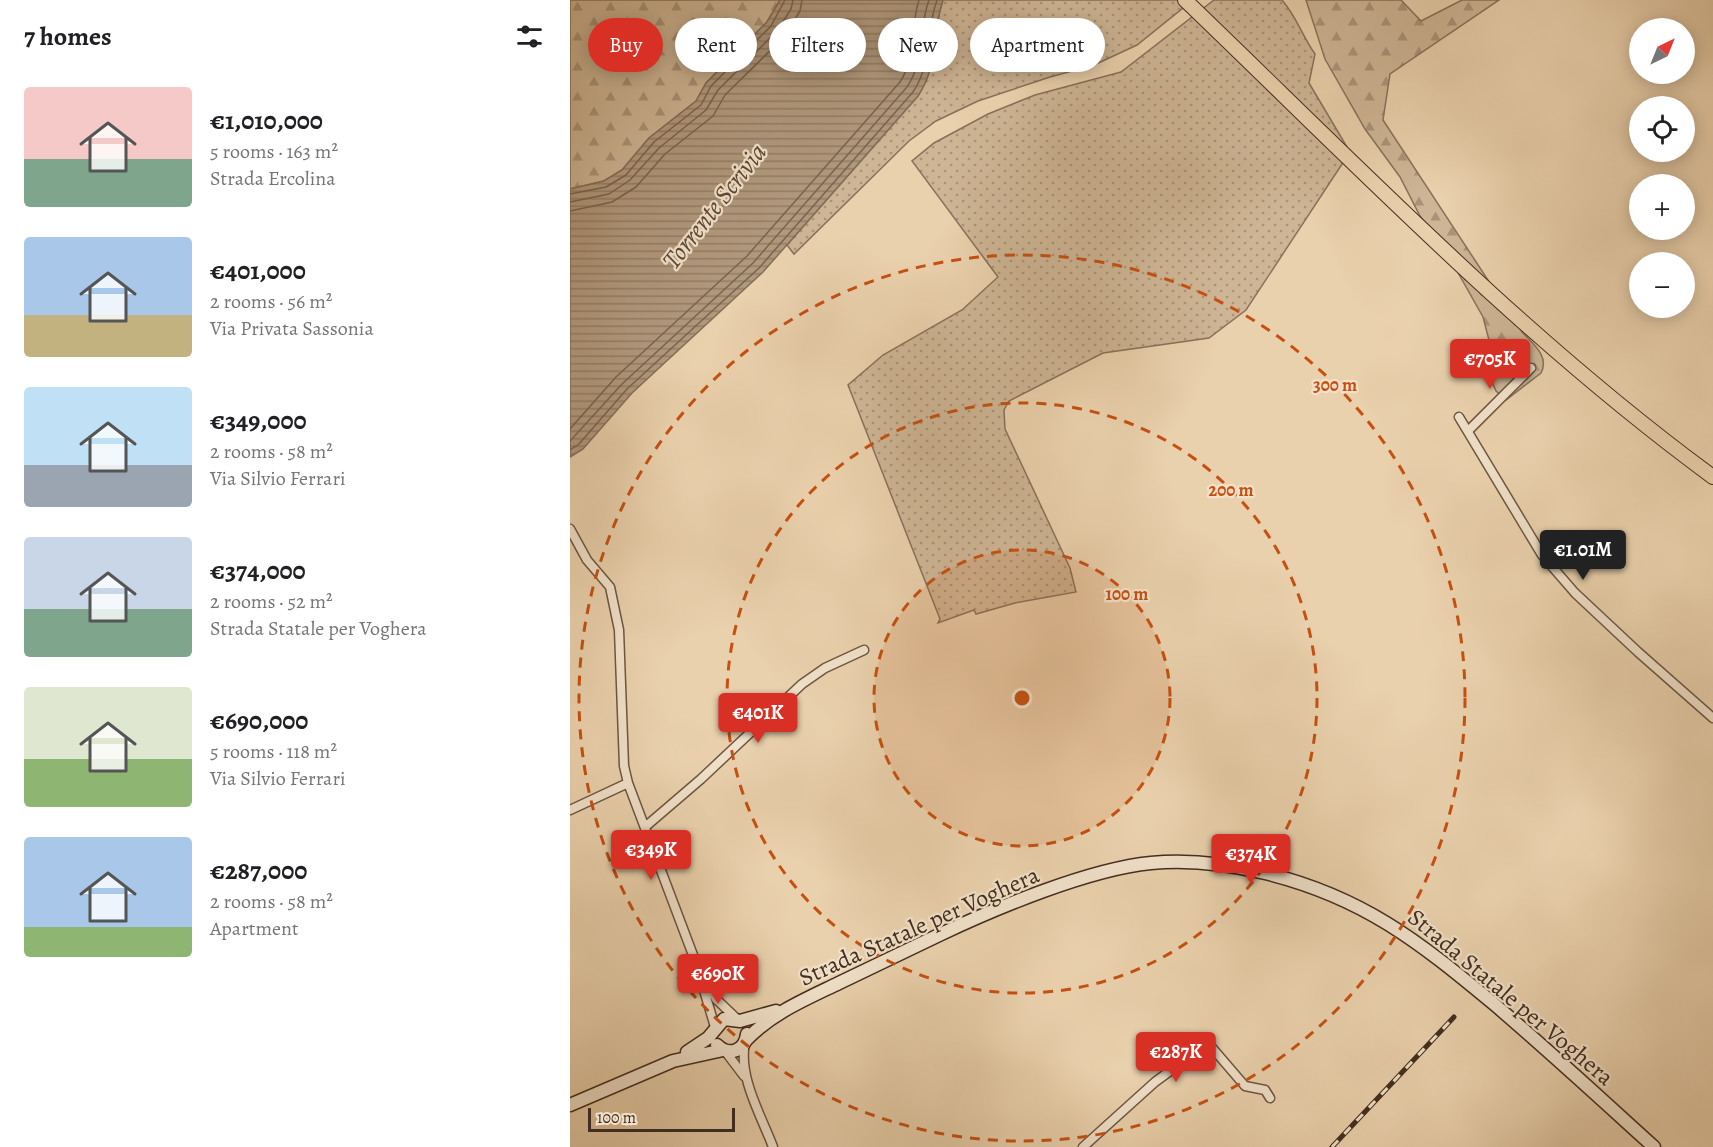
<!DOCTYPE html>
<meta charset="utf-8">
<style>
:root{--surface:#fff;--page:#f2f2f2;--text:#202124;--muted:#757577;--accent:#d93025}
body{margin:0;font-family:Alegreya,serif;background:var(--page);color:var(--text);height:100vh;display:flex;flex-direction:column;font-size:22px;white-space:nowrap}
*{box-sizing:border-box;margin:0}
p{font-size:20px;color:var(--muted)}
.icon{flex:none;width:33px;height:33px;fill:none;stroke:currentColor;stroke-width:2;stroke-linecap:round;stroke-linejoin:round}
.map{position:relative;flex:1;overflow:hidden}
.drawer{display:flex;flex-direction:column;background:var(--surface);width:570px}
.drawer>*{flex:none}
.hud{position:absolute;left:18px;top:18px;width:570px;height:54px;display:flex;gap:12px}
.needle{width:39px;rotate:43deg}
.buttons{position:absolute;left:1059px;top:18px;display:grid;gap:12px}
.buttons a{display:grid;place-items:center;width:66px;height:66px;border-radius:50%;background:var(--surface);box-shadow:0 3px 15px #0003;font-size:30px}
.scale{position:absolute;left:18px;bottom:15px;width:147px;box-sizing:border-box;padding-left:6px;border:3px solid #432d1f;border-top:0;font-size:16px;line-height:21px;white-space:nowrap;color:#432d1f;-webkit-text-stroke:4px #f1e1ca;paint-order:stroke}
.price{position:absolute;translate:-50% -51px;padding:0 14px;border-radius:6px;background:var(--accent);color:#fff;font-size:20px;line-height:39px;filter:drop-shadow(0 2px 3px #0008)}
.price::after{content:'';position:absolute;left:50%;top:36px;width:18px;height:14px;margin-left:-9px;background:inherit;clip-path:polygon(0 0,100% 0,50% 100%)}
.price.current{background:#222;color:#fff}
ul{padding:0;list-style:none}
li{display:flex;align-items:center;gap:18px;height:150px;padding:0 24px}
li span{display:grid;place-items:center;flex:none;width:168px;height:120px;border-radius:6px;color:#555}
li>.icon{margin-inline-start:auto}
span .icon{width:72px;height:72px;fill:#fffc;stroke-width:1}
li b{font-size:26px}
h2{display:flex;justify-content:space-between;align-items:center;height:72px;padding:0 24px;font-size:26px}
.chip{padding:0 21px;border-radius:27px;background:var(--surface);box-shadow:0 3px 15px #0003;font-size:21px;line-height:54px}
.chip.current{background:var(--accent);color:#fff}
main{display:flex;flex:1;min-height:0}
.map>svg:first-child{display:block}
</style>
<main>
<section class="drawer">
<h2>7 homes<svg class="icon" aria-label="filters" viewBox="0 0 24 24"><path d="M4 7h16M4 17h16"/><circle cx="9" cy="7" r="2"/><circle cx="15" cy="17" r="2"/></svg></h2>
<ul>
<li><span style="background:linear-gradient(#f6c9c9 60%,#7fa58c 0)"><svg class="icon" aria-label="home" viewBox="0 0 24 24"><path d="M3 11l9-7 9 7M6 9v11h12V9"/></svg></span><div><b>€1,010,000</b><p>5 rooms · 163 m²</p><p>Strada Ercolina</p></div></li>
<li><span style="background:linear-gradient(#a9c7e8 65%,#c2b280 0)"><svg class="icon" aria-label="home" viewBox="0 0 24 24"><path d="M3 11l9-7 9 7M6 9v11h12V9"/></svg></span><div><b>€401,000</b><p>2 rooms · 56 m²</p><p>Via Privata Sassonia</p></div></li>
<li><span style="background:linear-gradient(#bfe0f5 65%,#9aa5b1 0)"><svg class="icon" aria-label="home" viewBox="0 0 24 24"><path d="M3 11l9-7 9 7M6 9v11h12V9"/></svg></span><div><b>€349,000</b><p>2 rooms · 58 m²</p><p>Via Silvio Ferrari</p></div></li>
<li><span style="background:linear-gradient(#c9d6e8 60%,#7fa58c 0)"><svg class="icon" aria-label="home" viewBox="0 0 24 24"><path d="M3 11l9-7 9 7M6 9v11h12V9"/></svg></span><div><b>€374,000</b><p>2 rooms · 52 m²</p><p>Strada Statale per Voghera</p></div></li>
<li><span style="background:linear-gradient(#dfe7d0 60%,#8fb573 0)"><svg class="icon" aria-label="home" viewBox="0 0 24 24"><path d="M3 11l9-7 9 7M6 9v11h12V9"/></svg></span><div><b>€690,000</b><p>5 rooms · 118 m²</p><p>Via Silvio Ferrari</p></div></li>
<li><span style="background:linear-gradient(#a9c7e8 75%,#8fb573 0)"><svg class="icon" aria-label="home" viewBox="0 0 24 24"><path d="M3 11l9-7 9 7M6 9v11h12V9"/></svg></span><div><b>€287,000</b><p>2 rooms · 58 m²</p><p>Apartment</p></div></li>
</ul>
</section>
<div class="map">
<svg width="1143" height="1147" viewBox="0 0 1143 1147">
<defs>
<pattern id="grass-dots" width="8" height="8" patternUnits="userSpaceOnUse" patternTransform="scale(1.5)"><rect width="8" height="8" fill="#ceb595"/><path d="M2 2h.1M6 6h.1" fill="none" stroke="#a99479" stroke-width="1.8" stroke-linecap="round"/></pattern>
<pattern id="forest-firs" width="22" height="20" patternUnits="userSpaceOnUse" patternTransform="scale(1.5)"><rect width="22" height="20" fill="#ceb595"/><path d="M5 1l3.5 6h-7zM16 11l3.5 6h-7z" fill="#a99479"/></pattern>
<pattern id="water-rules" width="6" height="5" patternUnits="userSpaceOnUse" patternTransform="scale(1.5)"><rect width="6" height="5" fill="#b1997d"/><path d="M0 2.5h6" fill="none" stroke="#927d66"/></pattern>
</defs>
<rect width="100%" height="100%" fill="#ead1ad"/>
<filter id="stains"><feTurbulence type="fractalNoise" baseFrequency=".00333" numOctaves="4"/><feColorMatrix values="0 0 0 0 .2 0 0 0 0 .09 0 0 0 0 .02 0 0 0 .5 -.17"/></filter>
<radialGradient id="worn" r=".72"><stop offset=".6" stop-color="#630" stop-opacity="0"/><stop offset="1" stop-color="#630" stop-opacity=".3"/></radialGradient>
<path fill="url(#grass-dots)" stroke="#88715a" stroke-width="1.5" d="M 373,0 L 623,0 L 567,45 L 524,65 L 480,77 L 408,101 L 366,121 L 339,141 L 224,254 L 217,245 L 348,96 C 369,64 361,35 373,0 Z
M 644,0 L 712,0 C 727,17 732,36 745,54 L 739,83 L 777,147 L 778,155 L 676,310 L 639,338 L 533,353 L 439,401 L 434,410 L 435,429 L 500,568 L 506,592 L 445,603 L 406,614 L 404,610 L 368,623 L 370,619 L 278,385 L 313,355 L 392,310 L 428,277 L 342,161 L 364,143 L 418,114 L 465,95 L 551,72 Z"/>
<path fill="url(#forest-firs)" stroke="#88715a" stroke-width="1.5" d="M 0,0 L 210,0 L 197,22 L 136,83 L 126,101 L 79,138 L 52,170 L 34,181 L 0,189 Z
M 736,0 L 831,0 L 851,21 L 892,0 L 929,0 L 820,74 L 813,120 L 952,332 C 962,343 980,356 971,373 L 936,400 L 926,391 L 911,358 L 919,340 L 913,317 L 878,255 L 850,216 L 830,177 L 795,129 L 755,59 Z"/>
<path fill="url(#water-rules)" stroke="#856e57" stroke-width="1.5" d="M 210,0 L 373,0 C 361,35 369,64 348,96 L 193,272 L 62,393 L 13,449 L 0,457 L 0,189 L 34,181 L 52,170 L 79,138 L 126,101 L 136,83 L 197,22 Z"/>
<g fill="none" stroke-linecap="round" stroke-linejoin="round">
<path stroke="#7a634e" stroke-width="1.5" d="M 0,194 L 36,187 L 56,175 L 84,142 L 131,105 L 141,86 L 201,26 L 215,0
M 0,202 L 39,194 L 60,180 L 89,148 L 136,110 L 148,90 L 207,31 L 221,9 L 223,0
M 0,211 L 42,202 L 66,187 L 95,154 L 143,116 L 155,95 L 214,37 L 230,11 L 232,0
M 0,429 L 46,377 L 177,256 L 330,82 C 346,58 340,27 349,0
M 0,441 L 52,384 L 183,263 L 337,87 C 355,61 348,29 359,0
M 0,450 L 9,444 L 57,389 L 189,268 L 343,92 C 363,62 355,33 367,0"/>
<g stroke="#6d5642" stroke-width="11">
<path id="minor" d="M 889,417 L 972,555 L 1005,593 L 1068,652 L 1143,718
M 898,431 L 961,368
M 0,529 L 17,560 L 40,587 L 49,630 L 54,766 L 58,783 L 129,971 L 146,999 L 167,1019
M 0,810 L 58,783
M 75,827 L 131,779 L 232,684 L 255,668 L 294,650
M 130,977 L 145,1027
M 175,1042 C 168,1077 191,1115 203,1147
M 155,1051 L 174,1076
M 513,1147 L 585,1082 L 638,1043 L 675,1086 L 695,1090 L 700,1098"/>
</g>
<g stroke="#432d1f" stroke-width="15">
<path id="secondary" d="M 176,1040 C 202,1013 236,999 269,983 C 302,967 335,951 369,935 C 426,908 519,869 581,863 C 620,859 657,864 695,873 C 793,897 848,941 924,1004 C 978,1050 1031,1099 1084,1147
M 147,1045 C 159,1057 175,1051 177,1034
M 117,1052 L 138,1038 L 154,1019 L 170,1021 L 206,1011
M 0,1105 L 103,1061 L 153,1050"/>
</g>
<g stroke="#432d1f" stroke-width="16">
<path id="primary" d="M 615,0 C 786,164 952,337 1143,477"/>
</g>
<use href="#minor" stroke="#f1e1ca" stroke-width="8"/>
<use href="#secondary" stroke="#f1e1ca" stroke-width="12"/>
<use href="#primary" stroke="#ead1ad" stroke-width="14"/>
<g stroke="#432d1f" stroke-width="5">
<path id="rail" d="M 762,1147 L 884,1017"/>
</g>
<use href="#rail" stroke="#f1e1ca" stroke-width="3" stroke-dasharray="9" stroke-linecap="butt"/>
</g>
<circle cx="452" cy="698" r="148" fill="#c75010" fill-opacity=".12"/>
<g fill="none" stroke="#c75010" stroke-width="3" stroke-dasharray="10 8">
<circle cx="452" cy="698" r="148"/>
<circle cx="452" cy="698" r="295"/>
<circle cx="452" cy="698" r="443"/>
</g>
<g text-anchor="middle" stroke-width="4.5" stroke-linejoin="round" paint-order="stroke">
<g font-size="24" fill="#432d1f" stroke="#f1e1ca">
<text transform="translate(349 926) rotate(-24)" y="8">Strada Statale per Voghera</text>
<text transform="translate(941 997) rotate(40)" y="8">Strada Statale per Voghera</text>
</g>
<g font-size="26" font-style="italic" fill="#5e4836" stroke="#f1e1ca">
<text transform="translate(144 206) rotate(-52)" y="9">Torrente Scrivia</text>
</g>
</g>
<circle cx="452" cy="698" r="9" fill="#c75010" stroke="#f1e1ca" stroke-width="3"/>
<g font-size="18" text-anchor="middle" font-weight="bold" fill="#c75010" stroke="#f1e1ca" stroke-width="4.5" stroke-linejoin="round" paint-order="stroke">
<text x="765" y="391">300 m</text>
<text x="661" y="496">200 m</text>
<text x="557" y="600">100 m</text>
</g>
<rect width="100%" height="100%" filter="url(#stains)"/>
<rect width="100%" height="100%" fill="url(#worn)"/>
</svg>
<div class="buttons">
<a><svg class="needle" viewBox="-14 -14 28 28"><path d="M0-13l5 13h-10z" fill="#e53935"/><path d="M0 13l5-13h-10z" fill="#757577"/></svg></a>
<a><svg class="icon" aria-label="locate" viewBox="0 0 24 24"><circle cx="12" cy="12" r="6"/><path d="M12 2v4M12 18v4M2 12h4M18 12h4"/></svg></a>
<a>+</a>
<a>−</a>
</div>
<div class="scale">100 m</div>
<b class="price" style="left:920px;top:390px">€705K</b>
<b class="price current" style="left:1013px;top:581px">€1.01M</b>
<b class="price" style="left:188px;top:744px">€401K</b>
<b class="price" style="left:81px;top:881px">€349K</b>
<b class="price" style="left:681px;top:885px">€374K</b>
<b class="price" style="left:148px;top:1005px">€690K</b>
<b class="price" style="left:606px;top:1083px">€287K</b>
<div class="hud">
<a class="chip current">Buy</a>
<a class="chip">Rent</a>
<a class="chip">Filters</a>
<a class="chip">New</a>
<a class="chip">Apartment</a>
</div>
</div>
</main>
